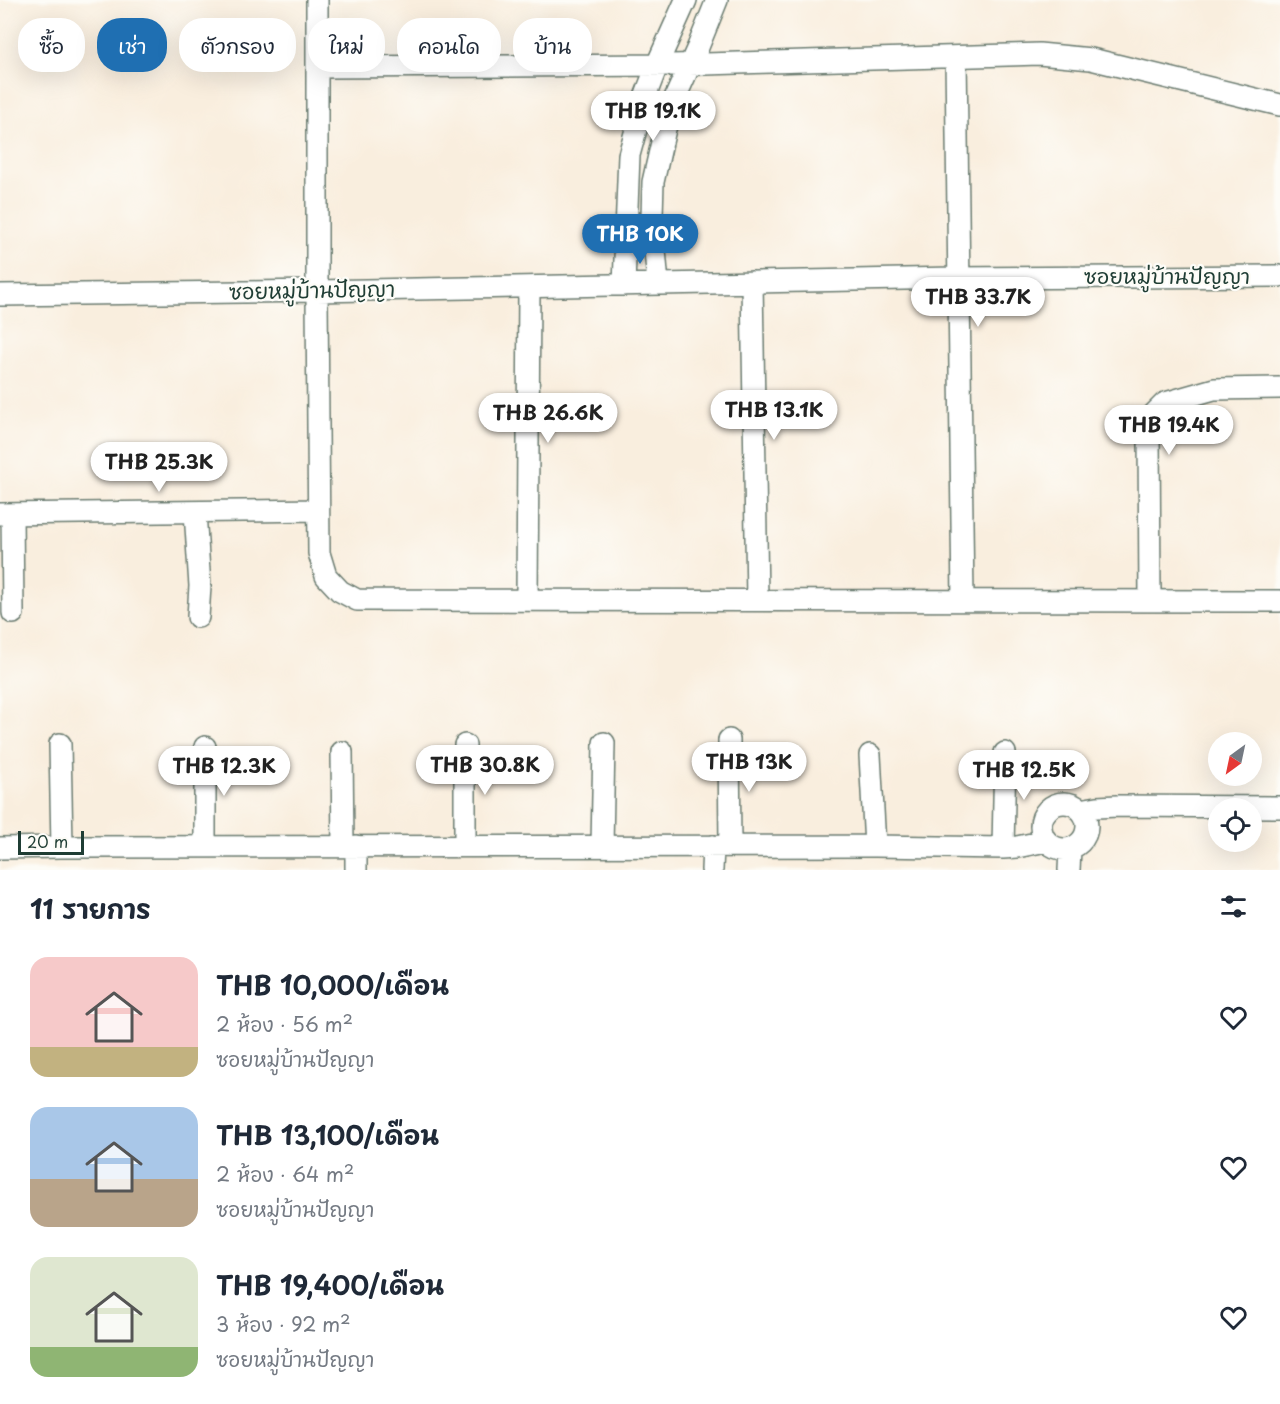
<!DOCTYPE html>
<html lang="th">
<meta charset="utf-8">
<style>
:root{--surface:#fff;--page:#f6f6f7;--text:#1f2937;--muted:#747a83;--accent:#1f6fb2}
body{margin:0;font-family:"Playpen Sans","Playpen Sans Thai",sans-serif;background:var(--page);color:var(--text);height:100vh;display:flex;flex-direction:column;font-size:22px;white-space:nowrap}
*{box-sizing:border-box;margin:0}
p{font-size:20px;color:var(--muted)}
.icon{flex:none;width:33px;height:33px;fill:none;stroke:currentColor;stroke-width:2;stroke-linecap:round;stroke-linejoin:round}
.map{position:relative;height:870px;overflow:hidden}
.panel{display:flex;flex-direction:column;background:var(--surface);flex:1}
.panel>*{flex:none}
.guide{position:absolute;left:18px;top:18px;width:600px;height:54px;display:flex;gap:12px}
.needle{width:39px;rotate:213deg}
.tools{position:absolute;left:1208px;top:732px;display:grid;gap:12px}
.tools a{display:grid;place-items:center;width:54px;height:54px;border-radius:50%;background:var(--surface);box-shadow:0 6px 24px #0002;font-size:30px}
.scale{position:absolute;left:18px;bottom:15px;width:66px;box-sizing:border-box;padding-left:6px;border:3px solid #1f3d34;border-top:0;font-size:16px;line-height:21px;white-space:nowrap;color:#1f3d34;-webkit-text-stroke:4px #fdfcf7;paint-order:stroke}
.price{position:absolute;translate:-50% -51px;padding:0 14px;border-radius:21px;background:#fff;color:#222;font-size:20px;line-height:39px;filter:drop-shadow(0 2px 3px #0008)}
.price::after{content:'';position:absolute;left:50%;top:36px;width:18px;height:14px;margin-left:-9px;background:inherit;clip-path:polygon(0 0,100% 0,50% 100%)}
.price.on{background:var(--accent);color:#fff}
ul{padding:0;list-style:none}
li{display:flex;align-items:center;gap:18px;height:150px;padding:0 30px}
li span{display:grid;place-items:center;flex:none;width:168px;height:120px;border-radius:18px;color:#555}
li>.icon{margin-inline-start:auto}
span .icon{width:72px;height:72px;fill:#fffc;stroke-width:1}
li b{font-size:26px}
h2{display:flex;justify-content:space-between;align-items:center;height:72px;padding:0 30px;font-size:26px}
.pill{padding:0 21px;border-radius:24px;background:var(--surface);box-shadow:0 6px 24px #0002;font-size:21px;line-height:54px}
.pill.on{background:var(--accent);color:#fff}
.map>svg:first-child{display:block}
</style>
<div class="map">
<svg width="1280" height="870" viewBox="0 0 1280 870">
<rect width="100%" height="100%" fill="#fdfcf7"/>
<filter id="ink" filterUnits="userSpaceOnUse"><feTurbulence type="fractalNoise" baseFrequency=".0167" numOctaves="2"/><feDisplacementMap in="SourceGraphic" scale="12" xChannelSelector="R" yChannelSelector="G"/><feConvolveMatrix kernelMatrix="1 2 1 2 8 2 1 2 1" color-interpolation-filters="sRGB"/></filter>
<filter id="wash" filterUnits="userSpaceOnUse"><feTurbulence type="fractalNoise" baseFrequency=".008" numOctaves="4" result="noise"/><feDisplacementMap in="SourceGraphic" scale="24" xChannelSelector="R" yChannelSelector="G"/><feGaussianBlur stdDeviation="1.35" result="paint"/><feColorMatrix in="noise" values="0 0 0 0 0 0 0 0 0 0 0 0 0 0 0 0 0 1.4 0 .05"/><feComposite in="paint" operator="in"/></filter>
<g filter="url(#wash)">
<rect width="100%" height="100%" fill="#f9eede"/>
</g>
<g filter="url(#ink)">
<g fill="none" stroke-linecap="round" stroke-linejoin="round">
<g stroke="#6b7b70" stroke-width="24">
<path id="minor" d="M 317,0 L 317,297 L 319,553 L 326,576 L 340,591 L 357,600 L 1280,601
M 956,57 L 963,600
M 317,67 L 673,65 L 1039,54 L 1091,59 L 1280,105
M 752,282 L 757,600
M 658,284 L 652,216 L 653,182 L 665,129 L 675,98 L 698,47 L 717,0
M 624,285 L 629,155 L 645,97 L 660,58 L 686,0
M 0,295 L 317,291 L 954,278 L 1280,276
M 195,512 L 200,586 L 198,617
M 0,514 L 318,510
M 12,514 L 13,613
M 527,600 L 529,287
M 1150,601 L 1149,431 L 1152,416 L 1165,403 L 1214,389 L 1280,388
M 729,740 L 730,846
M 60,744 L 62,847
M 465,745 L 465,846
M 342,752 L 343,846
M 870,755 L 875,846
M1041 826a23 23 0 1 1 46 0a23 23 0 1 1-46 0Z
M 1080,810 L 1097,807 L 1117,806 L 1280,807
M 602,846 L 604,743
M 205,847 L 205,747
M 0,848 L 62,847 L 875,846 L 1003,848 L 1017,847 L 1046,841
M 1003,848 L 1005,753
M 356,870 L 356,846
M 712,870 L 713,846
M 1069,870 L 1070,849"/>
</g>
<use href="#minor" stroke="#fff" stroke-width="21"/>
</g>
</g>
<g text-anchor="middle" stroke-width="4.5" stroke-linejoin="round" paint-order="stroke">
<g font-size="21" fill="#1f3d34" stroke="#fdfcf7">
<text x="1167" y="284">ซอยหมู่บ้านปัญญา</text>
<text transform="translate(312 291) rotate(-1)" y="7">ซอยหมู่บ้านปัญญา</text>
</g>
</g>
</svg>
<div class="tools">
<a><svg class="needle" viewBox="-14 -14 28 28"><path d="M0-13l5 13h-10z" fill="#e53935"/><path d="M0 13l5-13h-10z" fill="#747a83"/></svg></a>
<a><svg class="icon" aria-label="locate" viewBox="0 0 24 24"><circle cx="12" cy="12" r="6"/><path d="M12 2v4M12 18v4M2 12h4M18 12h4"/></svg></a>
</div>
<div class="scale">20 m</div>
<b class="price" style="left:653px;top:142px">THB 19.1K</b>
<b class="price on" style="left:640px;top:265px">THB 10K</b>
<b class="price" style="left:978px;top:328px">THB 33.7K</b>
<b class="price" style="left:774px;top:441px">THB 13.1K</b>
<b class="price" style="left:548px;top:444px">THB 26.6K</b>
<b class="price" style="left:1169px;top:456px">THB 19.4K</b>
<b class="price" style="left:159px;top:493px">THB 25.3K</b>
<b class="price" style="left:749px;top:793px">THB 13K</b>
<b class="price" style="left:485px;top:796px">THB 30.8K</b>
<b class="price" style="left:224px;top:797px">THB 12.3K</b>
<b class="price" style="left:1024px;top:801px">THB 12.5K</b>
<div class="guide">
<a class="pill">ซื้อ</a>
<a class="pill on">เช่า</a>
<a class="pill">ตัวกรอง</a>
<a class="pill">ใหม่</a>
<a class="pill">คอนโด</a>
<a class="pill">บ้าน</a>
</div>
</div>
<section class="panel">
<h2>11 รายการ<svg class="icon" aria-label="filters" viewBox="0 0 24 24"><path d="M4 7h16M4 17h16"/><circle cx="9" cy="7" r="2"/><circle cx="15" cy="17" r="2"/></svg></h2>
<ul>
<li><span style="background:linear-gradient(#f6c9c9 75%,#c2b280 0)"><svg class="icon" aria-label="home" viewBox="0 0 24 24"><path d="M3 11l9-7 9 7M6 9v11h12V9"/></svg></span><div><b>THB 10,000/เดือน</b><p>2 ห้อง · 56 m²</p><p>ซอยหมู่บ้านปัญญา</p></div><svg class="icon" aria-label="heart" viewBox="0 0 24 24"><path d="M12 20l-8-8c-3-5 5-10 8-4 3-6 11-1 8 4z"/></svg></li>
<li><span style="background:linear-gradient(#a9c7e8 60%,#b9a48a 0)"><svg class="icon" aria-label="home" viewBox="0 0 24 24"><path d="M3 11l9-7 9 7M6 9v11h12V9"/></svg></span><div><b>THB 13,100/เดือน</b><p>2 ห้อง · 64 m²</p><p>ซอยหมู่บ้านปัญญา</p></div><svg class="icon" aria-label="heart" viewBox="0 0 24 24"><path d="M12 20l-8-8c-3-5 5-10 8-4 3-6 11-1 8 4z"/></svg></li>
<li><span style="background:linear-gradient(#dfe7d0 75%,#8fb573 0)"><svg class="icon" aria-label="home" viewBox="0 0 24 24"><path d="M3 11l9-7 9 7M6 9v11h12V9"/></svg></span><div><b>THB 19,400/เดือน</b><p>3 ห้อง · 92 m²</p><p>ซอยหมู่บ้านปัญญา</p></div><svg class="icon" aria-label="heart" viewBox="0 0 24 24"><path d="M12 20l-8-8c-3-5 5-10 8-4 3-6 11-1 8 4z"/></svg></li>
</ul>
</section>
